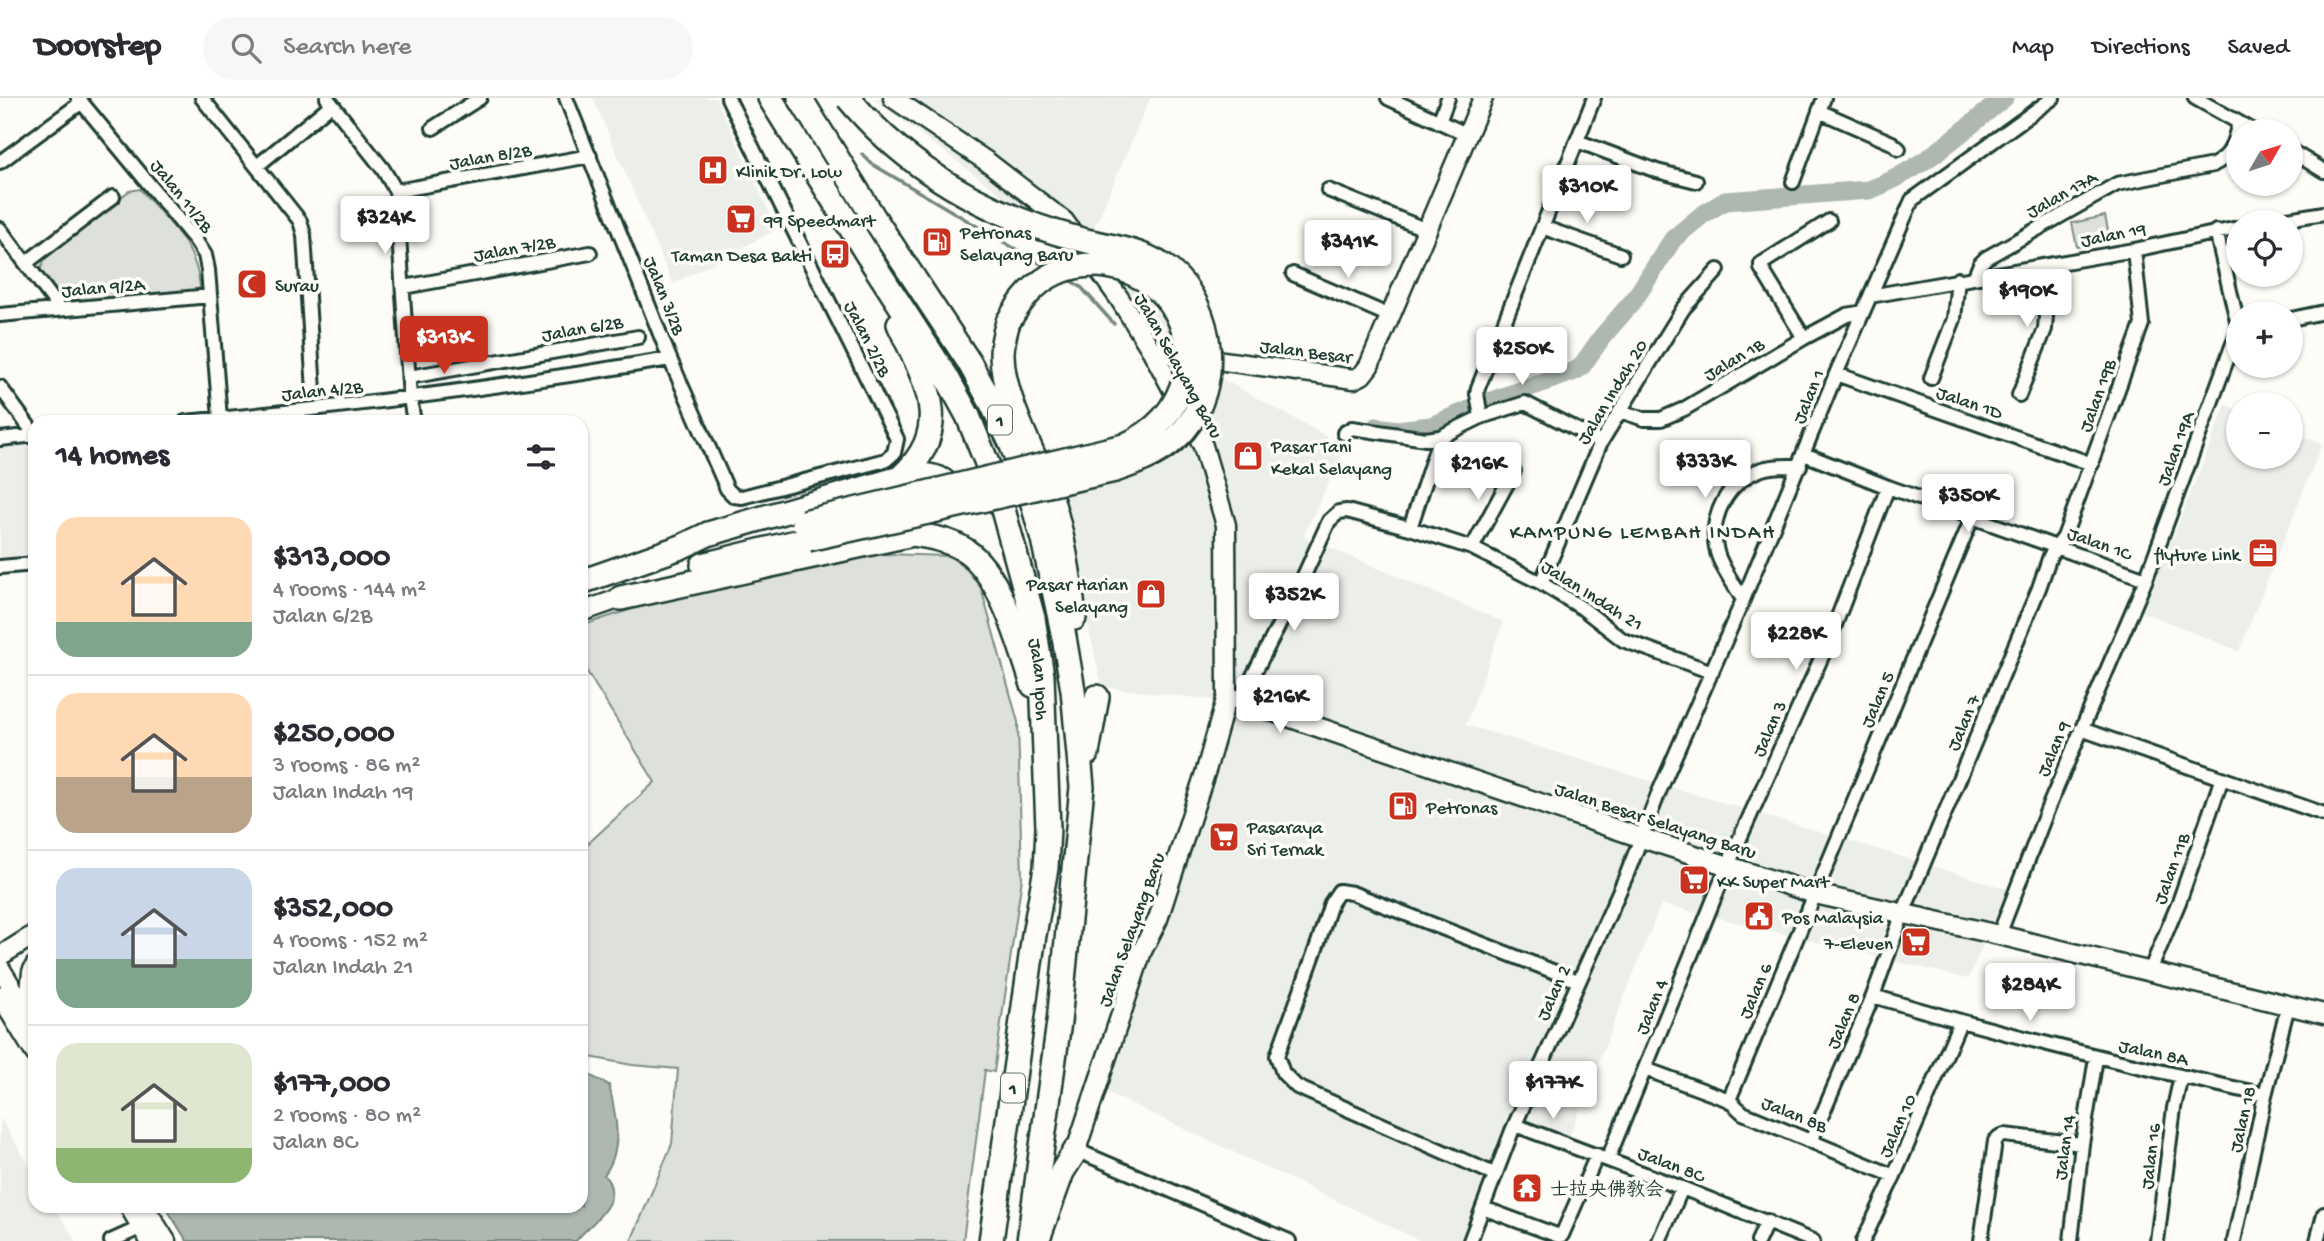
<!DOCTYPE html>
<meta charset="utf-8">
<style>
:root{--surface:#fff;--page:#f7f7f7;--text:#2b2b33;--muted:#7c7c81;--line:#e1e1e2;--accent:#c8321e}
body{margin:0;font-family:"Gochi Hand","LXGW WenKai TC",sans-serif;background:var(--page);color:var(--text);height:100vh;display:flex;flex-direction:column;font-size:26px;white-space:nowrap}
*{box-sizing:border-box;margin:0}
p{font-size:23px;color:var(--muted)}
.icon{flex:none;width:38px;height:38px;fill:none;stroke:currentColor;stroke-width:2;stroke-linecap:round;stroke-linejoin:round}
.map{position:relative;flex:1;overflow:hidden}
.drawer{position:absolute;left:28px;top:317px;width:560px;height:798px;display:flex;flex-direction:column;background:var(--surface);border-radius:21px;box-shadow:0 2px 5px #0004}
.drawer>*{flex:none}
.needle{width:46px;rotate:51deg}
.tools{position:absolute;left:2226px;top:21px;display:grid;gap:14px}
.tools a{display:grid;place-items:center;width:77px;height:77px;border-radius:50%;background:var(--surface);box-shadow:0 2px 5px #0004;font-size:35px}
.price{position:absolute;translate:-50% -60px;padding:0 16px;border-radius:7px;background:#fff;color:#222;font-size:23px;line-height:46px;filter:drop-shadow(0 2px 4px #0008)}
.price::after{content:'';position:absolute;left:50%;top:42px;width:21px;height:16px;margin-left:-10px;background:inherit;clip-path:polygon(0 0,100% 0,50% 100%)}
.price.active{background:var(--accent);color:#fff}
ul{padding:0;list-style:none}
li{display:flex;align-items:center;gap:21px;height:175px;padding:0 28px}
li+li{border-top:2px solid var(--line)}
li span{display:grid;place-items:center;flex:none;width:196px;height:140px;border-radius:21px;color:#555}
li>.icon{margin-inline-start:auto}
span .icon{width:84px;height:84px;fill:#fffc;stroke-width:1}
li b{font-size:30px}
h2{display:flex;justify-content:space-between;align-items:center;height:84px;padding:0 28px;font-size:30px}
header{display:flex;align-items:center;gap:42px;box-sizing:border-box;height:98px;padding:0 35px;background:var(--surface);border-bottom:2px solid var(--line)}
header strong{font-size:33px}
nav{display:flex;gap:38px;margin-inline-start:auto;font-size:24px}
.search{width:490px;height:63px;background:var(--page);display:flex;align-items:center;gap:18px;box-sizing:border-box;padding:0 24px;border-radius:38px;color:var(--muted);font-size:26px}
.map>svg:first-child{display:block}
</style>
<header>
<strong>Doorstep</strong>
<div class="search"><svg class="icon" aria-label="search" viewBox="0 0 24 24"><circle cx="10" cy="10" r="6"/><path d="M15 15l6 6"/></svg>Search here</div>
<nav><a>Map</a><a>Directions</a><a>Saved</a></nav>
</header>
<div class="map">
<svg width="2324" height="1143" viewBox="0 0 2324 1143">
<rect width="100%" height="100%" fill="#fdfcf7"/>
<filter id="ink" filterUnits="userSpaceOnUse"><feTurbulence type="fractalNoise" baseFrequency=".0143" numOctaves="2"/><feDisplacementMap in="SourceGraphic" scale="14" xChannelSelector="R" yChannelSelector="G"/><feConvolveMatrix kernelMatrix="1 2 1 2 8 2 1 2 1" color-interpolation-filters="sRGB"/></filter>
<g filter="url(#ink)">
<path fill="#eceee9" d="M 593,0 L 716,0 L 777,131 L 673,186 Z
M 872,0 L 1150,0 L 1093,133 L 1215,277 L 1346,349 L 1303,438 L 1503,524 L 1466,627 L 2008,791 L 1968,881 L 1661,806 L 1565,1049 L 1520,1035 L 1479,1143 L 1421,1143 L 1092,987 L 1152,822 L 1195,690 L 1214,602 L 1102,589 L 1059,397 L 1155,371 L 1188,345 L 1159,279 L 1074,151 Z
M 2226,307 L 2238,312 L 2238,359 L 2291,359 L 2291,334 L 2322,346 L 2239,553 L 2143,514 Z
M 35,341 L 35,463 L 0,466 L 0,345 Z
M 0,1020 L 35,1077 L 35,1108 L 54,1108 L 76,1143 L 0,1143 Z"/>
<path fill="#dde0db" stroke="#7e8e88" stroke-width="2" d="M 140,91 C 167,123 196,145 200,189 L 196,195 L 64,204 L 58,199 L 40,173 L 45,160 L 129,93 Z
M 2105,118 L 2110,142 L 2077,149 L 2072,125 Z
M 883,456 L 950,458 L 967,472 L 981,490 L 1018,624 L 1022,780 L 994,974 L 985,972 L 963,1143 L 631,1143 L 672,1046 L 678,971 L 632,967 L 590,959 L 581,944 L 581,752 L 655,684 L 581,564 L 581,528 C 677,494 782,471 883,456 Z"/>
<path fill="#aeb8b1" stroke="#75877f" stroke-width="2" d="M 581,966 L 591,978 L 609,987 C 616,1018 624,1050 604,1077 C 627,1103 590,1125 576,1143 L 187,1143 L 165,1108 L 581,1108 Z"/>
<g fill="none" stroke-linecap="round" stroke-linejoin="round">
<path stroke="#75877f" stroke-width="3.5" d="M 862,56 L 872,66 L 1046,169
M 1068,181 L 1081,189 L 1114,226"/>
<path stroke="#aeb8b1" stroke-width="19" d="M 1376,329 L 1397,332 L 1431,328 L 1486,305 L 1575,273 L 1581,269 L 1602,239 L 1634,202 L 1673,141 L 1702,117 L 1725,103 L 1869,92 C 1920,74 1962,33 2004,0"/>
<g stroke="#1f3d34" stroke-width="18">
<path id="street" d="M 78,0 L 196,143 L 205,157 L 208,172 L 220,320
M 202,0 L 300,123 L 304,137 L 314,293
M 327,0 L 383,71 L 396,93 L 410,300 L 414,324
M 566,0 L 670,261 L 727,391 L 734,398 L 742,399 L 886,362 L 894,355 L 897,341 L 728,0
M 1388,0 L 1468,37
M 2195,0 L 2254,33
M 1819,13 L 1892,45 L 1899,51
M 1439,24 L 1448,0
M 433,30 L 480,0
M 1577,43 L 1657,73 L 1696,83
M 2291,53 L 2324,73
M 0,64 L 82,4
M 257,68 L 332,6
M 1793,84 L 1824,0
M 1328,92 L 1427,132
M 396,93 L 590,58
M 2269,124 L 2324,115
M 1542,129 L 1621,157
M 0,131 L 60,211
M 2216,133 L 2238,227
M 26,165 L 113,99
M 1293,176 L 1390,218
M 1975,178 L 1980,166 L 1986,160 L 2117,86 L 2213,67 C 2233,57 2233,45 2239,25
M 404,189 L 590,155
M 1870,198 L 2134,152 L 2238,130
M 0,217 L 210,198
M 2291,221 L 2324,214
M 1804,240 L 1761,170 L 1761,166 L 1829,123
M 1836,276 L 2092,366
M 409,279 L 638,239
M 1931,280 L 1954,221 L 1958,181
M 0,289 L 35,337 L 0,341
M 2019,297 L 2045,231 L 2047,205 L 2045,168
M 1620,313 L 1644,321 L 1661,321 L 1684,311 L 1804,240 L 1847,217 L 1863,214
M 1481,319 L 1477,296 L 1478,290 L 1594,0
M 185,324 C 348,309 509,288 670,261
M 1344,335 L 1352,330 L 1426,341 L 1440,339 L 1481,319 L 1525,305 L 1601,344
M 1804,356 L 1888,389 L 2146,481
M 1410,430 L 1440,339
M 1472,450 L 1514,373
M 0,469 L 35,466
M 1541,485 L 1601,344 L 1683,211 L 1718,172
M 1743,502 C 1735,487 1721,470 1717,454 C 1708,419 1727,383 1762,371 C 1774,367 1787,368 1800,368
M 1240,603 L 1302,482 L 1329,423 L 1339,414 L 1347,413 L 1410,430 L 1472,450 L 1541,485 L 1582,510 L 1623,542 L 1712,574
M 2081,631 L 2324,716
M 1999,837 L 2048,710 L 2146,481 L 2238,232
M 2150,873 L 2179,804 L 2222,680
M 1873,898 C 2003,937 2133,968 2265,997
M 1645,971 L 1729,1002 L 1743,1015 L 1894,1078
M 1729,1002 L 1972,420
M 1515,1027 L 1682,1090 L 1813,1143
M 1811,1043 L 1873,898 L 1903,815 L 2039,490 L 2050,458 L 2064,439 L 2142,226 L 2134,152
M 1076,1052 L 1289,1143
M 1608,1061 L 1727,769 L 1828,545 L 1888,389
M 1494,1076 L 1297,989 L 1283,975 L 1277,958 L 1318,845 L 1331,805 L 1339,793 L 1352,795 L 1578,883
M 1483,1110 L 1559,1138 L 1562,1137 L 1597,1057
M 111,1143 L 142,1129
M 1470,1143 L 1512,1033 L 1627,776 L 1659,694 L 1743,502 L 1836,276 L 1912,102 L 2053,0
M 1659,1143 L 1682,1090
M 1758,1143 L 1767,1123
M 1863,1143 L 1894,1078 L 1960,924
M 1981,1143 L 1995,1043 L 1999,1039 L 2004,1037 L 2082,1046
M 2071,1143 L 2082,1046 L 2096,960
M 2157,1143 L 2174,1010 L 2181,978
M 2234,1143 L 2265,997 L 2288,908
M 2317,1143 L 2324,1116"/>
</g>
<g stroke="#1f3d34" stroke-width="23">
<path id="secondary" d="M 893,0 L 989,65 L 1064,123 L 1119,200 L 1152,253 L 1203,348 L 1226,427 L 1227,598 L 1207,669 L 1158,821 L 1142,853 L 1076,1052
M 1152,253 L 1354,281 L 1362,277 L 1369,268 L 1483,0
M 581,514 L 621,500
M 1227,598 L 1642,740 L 1815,796 L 1999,837 L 2324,916
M 0,858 L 35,836
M 0,870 L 35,927
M 0,898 L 35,955
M 28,915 L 32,874 L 35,868
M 129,1108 L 150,1143
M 144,1108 L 166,1143"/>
</g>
<g stroke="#1f3d34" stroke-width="28">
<g id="highway">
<path id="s1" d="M 770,0 L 867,156 L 946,278 L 968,318 L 997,390 L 1033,520 L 1042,578 L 1048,730 L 1046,770 L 1034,837 L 991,1143"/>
<path d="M 800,0 L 874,120 L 969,264 L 991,304 L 1011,345 L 1031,399 L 1043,441 L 1064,539 L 1073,592 L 1082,689 L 1059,924 L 1029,1143"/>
<path d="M 1008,224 C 1005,234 1002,245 1002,256 C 1002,301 1037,359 1052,403 C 1064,441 1070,481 1074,520"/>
<path d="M 900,380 C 922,375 954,375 953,405"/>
<path d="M 703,467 L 808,441"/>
<path d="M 581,484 L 681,449 L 708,436 L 900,380 C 956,329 925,283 899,226"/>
<path d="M 621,500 L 913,436 C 931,439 949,442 965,452 C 1001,476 1020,547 1033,587"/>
<path d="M 1087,655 L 1097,599"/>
<path d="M 1040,1135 L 1062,1074 L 1076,1052"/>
</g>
</g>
<use href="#street" stroke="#fdfcf7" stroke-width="12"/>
<use href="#secondary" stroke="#fdfcf7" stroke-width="18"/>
<use href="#highway" stroke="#fdfcf7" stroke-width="23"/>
<g stroke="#1f3d34" stroke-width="28" stroke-linecap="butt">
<path id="highway-bridge" d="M 804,424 L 1124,348 C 1156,333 1177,312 1185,278 C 1202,204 1125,145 1056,175 C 1034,185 1020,204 1008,224
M 808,441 L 1115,372 C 1142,363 1165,354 1184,332 C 1222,288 1215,210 1170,173 C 1144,151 1107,149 1075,140 C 987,116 907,71 848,0"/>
</g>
<use href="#highway-bridge" stroke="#fdfcf7" stroke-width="23"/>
</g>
</g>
<defs>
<g id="hospital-square" transform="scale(1.575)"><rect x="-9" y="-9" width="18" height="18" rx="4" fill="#c8321e" stroke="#fdfcf7"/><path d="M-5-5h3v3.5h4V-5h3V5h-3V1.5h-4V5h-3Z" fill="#fff"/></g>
<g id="supermarket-square" transform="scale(1.575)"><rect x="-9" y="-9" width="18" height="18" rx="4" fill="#c8321e" stroke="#fdfcf7"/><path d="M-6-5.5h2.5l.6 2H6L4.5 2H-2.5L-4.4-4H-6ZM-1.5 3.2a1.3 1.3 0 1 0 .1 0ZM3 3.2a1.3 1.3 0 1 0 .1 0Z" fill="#fff"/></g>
<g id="fuel-square" transform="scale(1.575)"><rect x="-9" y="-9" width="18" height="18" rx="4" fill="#c8321e" stroke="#fdfcf7"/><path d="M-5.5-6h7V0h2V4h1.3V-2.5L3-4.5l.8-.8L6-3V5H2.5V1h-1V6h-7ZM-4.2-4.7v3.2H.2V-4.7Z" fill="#fff"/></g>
<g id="bus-square" transform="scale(1.575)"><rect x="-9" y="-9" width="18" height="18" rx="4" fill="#c8321e" stroke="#fdfcf7"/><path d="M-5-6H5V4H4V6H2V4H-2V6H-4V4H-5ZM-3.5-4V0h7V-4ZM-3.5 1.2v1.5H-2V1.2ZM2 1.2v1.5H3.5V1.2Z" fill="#fff"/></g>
<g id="mosque-square" transform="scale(1.575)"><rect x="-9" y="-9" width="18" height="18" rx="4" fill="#c8321e" stroke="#fdfcf7"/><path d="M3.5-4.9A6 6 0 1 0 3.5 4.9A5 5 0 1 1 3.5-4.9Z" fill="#fff"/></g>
<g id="shop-square" transform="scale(1.575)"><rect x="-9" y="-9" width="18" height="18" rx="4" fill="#c8321e" stroke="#fdfcf7"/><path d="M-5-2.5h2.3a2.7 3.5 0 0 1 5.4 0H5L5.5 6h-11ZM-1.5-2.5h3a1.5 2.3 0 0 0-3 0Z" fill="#fff"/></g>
<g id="office-square" transform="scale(1.575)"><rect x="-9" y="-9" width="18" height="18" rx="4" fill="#c8321e" stroke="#fdfcf7"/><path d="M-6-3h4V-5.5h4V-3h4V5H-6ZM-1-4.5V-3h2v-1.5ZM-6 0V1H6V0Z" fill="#fff"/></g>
<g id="civic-square" transform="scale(1.575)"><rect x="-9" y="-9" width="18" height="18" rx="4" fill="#c8321e" stroke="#fdfcf7"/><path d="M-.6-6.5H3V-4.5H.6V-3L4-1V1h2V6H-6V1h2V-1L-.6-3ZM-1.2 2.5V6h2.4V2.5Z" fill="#fff"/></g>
<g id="temple-square" transform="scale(1.575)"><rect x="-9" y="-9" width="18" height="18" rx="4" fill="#c8321e" stroke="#fdfcf7"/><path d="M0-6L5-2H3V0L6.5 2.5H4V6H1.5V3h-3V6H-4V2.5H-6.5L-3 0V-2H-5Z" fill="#fff"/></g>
</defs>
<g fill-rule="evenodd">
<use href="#hospital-square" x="713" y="72"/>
<use href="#supermarket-square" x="741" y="121"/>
<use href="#fuel-square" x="937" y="144"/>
<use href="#bus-square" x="835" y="156"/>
<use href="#mosque-square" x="252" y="186"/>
<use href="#shop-square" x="1248" y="358"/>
<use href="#office-square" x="2263" y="455"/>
<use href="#shop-square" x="1151" y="496"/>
<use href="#fuel-square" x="1403" y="708"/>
<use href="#supermarket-square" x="1224" y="739"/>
<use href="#supermarket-square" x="1694" y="782"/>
<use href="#civic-square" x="1759" y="818"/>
<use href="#supermarket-square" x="1916" y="844"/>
<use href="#temple-square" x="1527" y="1090"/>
</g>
<g text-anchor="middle" stroke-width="7" stroke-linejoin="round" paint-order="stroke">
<g fill="#fdfcf7" stroke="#62766e" stroke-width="2">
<rect x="988" y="307.5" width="24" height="29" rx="5"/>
<rect x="1001" y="975.5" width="24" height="29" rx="5"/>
</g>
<g font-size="18" font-weight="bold" fill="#1f3d34">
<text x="1000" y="328">1</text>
<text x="1013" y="996">1</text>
</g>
<g font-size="19" fill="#1f3d34" stroke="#fdfcf7">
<text transform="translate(490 57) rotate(-10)" y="7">Jalan 8/2B</text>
<text transform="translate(2061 95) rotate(-29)" y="7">Jalan 17A</text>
<text transform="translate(183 97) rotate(51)" y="7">Jalan 11/2B</text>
<text transform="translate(2113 135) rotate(-11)" y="7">Jalan 19</text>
<text transform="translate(514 149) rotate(-10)" y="7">Jalan 7/2B</text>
<text transform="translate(103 188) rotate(-5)" y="7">Jalan 9/2A</text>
<text transform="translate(666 197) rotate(68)" y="7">Jalan 3/2B</text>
<text transform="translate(582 229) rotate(-10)" y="7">Jalan 6/2B</text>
<text transform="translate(869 240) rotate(63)" y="7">Jalan 2/2B</text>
<text transform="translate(1306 252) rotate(7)" y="7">Jalan Besar</text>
<text transform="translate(1733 260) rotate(-31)" y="7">Jalan 1B</text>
<text transform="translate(1180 267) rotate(61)" y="7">Jalan Selayang Baru</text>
<text transform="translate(322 291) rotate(-6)" y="7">Jalan 4/2B</text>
<text transform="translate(1611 293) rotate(-59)" y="7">Jalan Indah 20</text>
<text transform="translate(2096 297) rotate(-70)" y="7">Jalan 19B</text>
<text transform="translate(1807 298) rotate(-68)" y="7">Jalan 1</text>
<text transform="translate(1970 303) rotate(19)" y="7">Jalan 1D</text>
<text transform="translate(2174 350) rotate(-70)" y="7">Jalan 19A</text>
<text transform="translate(2100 444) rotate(20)" y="7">Jalan 1C</text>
<text transform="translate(1593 496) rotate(32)" y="7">Jalan Indah 21</text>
<text dy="7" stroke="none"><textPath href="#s1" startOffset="649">Jalan Ipoh</textPath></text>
<text transform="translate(1876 601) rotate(-67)" y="7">Jalan 5</text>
<text transform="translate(1962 624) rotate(-67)" y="7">Jalan 7</text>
<text transform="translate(1768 630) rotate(-66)" y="7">Jalan 3</text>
<text transform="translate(2052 650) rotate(-67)" y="7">Jalan 9</text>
<text transform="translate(1656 721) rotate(18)" y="7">Jalan Besar Selayang Baru</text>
<text transform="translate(2170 770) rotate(-70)" y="7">Jalan 11B</text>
<text transform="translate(1130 831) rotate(-70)" y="7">Jalan Selayang Baru</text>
<text transform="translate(1754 892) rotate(-67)" y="7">Jalan 6</text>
<text transform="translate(1552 894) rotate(-66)" y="7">Jalan 2</text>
<text transform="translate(1650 908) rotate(-68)" y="7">Jalan 4</text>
<text transform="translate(1842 922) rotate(-67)" y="7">Jalan 8</text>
<text transform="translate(2154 953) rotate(12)" y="7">Jalan 8A</text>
<text transform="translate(1795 1015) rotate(22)" y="7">Jalan 8B</text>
<text transform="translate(2241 1021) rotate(-77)" y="7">Jalan 18</text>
<text transform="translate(1896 1027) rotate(-66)" y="7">Jalan 10</text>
<text transform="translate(2063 1049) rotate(-82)" y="7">Jalan 14</text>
<text transform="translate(2149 1058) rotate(-83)" y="7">Jalan 16</text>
<text transform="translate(1672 1065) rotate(21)" y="7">Jalan 8C</text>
</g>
<g font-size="19" fill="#1f3d34" stroke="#fdfcf7" text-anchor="start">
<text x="736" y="79">Klinik Dr. Low</text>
<text x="764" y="128">99 Speedmart</text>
<text x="960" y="140">Petronas<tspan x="960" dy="22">Selayang Baru</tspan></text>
<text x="812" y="163" text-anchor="end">Taman Desa Bakti</text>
<text x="275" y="193">Surau</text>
<text x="1271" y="354">Pasar Tani<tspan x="1271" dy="22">Kekal Selayang</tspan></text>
<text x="2240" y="462" text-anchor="end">flyture Link</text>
<text x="1128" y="492" text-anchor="end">Pasar Harian<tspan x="1128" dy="22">Selayang</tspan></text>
<text x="1426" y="715">Petronas</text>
<text x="1247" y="735">Pasaraya<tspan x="1247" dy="22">Sri Ternak</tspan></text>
<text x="1717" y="789">KK Super Mart</text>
<text x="1782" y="825">Pos Malaysia</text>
<text x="1893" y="851" text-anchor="end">7-Eleven</text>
<text x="1550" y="1097">士拉央佛教会</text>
</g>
<g font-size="21" letter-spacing="2" fill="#1f3d34" stroke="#fdfcf7">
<text x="1643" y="440">KAMPUNG LEMBAH INDAH</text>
</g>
</g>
</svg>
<div class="tools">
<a><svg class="needle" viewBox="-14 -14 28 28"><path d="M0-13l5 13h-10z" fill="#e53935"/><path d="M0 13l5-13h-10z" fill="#7c7c81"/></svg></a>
<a><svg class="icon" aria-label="locate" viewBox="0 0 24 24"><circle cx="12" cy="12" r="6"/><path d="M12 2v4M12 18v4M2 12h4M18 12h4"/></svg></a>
<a>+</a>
<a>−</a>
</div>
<b class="price" style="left:1587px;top:127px">$310K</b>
<b class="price" style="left:385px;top:158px">$324K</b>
<b class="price" style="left:1348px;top:182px">$341K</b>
<b class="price" style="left:2027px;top:231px">$190K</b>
<b class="price active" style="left:444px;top:278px">$313K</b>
<b class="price" style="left:1522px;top:289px">$250K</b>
<b class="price" style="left:1705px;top:402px">$333K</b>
<b class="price" style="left:1478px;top:404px">$216K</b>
<b class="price" style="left:1968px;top:436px">$350K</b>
<b class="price" style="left:1294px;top:535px">$352K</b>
<b class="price" style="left:1796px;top:574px">$228K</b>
<b class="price" style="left:1280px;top:637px">$216K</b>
<b class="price" style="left:2030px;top:925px">$284K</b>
<b class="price" style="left:1553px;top:1023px">$177K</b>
<section class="drawer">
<h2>14 homes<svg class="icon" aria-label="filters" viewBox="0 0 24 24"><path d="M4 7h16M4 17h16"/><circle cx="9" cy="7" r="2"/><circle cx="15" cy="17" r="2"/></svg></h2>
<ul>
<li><span style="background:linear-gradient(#ffd9b3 75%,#7fa58c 0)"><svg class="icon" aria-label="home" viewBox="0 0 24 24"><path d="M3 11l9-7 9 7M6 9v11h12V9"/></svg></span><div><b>$313,000</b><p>4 rooms · 144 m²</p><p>Jalan 6/2B</p></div></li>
<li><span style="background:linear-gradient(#ffd9b3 60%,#b9a48a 0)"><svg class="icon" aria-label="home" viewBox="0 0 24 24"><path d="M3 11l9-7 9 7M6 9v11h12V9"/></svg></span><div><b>$250,000</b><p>3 rooms · 86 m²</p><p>Jalan Indah 19</p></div></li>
<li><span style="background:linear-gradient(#c9d6e8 65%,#7fa58c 0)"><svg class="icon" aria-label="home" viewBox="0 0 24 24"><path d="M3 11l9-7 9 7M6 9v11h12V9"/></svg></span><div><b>$352,000</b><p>4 rooms · 152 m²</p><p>Jalan Indah 21</p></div></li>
<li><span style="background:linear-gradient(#dfe7d0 75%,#8fb573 0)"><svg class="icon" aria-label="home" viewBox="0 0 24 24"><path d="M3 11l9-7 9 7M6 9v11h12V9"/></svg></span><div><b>$177,000</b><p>2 rooms · 80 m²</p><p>Jalan 8C</p></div></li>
</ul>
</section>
</div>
